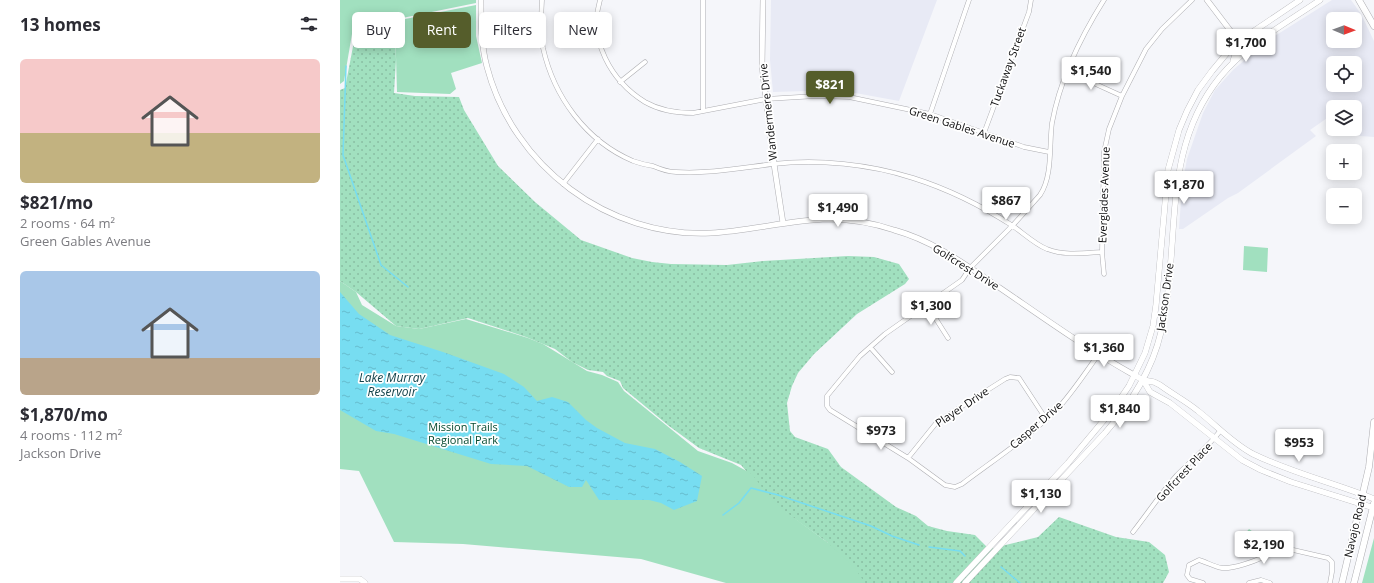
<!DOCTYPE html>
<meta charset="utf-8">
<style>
:root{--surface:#fff;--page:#f2f2f3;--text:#2b2b33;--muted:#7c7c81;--accent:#555d2b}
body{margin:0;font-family:"Open Sans",sans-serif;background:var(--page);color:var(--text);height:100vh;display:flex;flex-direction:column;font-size:15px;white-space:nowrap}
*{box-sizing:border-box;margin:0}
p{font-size:13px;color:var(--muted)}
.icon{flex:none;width:22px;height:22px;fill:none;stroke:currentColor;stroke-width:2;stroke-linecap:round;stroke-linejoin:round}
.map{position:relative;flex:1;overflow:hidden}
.sheet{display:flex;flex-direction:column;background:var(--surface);width:340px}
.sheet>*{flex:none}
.hud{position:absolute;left:12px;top:12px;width:380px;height:36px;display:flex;gap:8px}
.needle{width:26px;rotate:91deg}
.tools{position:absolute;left:986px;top:12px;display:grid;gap:8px}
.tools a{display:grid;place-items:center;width:36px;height:36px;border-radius:6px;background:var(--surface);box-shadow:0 2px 10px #0003;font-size:20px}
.price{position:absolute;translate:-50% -34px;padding:0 9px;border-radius:4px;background:#fff;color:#222;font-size:13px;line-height:26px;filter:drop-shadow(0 1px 2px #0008)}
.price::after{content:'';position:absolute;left:50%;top:24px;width:12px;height:9px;margin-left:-6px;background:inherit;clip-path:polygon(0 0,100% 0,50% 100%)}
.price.current{background:var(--accent);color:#fff}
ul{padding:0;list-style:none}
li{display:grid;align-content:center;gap:8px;height:212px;padding:0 20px}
li span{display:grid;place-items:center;height:124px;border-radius:6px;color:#555}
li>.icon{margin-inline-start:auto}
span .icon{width:72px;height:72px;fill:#fffc;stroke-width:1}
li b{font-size:17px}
h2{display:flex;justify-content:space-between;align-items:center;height:48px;padding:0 20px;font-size:17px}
.pill{padding:0 14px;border-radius:6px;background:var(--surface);box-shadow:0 2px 10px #0003;font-size:14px;line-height:36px}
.pill.current{background:var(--accent);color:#fff}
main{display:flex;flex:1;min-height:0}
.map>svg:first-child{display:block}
</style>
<main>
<section class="sheet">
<h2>13 homes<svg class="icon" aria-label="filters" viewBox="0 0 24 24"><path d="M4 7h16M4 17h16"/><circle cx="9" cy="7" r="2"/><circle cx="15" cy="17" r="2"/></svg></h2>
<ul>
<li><span style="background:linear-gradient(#f6c9c9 60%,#c2b280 0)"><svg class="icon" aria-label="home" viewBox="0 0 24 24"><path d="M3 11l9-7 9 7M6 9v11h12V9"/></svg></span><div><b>$821/mo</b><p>2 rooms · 64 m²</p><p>Green Gables Avenue</p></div></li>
<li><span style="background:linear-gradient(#a9c7e8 70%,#b9a48a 0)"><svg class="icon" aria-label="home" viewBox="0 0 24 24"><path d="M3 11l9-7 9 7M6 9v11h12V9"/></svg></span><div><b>$1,870/mo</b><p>4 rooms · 112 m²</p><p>Jackson Drive</p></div></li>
</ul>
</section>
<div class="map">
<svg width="1034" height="583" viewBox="0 0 1034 583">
<defs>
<pattern id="grass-dots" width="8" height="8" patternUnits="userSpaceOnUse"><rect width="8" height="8" fill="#a1e0bf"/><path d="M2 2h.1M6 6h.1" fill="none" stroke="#89bfa3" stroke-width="1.8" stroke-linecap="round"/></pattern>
<pattern id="water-ripples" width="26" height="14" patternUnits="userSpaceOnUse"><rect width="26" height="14" fill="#77ddf1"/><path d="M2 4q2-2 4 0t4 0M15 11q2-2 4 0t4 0" fill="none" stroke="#66bccd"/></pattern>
</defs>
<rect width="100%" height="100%" fill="#f5f6fa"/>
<path fill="#e8eaf5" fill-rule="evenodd" d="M 431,0 L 597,0 L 559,101 L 499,90 L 433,92 L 430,60 Z
M 992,0 L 1011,0 L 1021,14 L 1034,41 L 1034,137 L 1020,136 L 1014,129 L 1015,107 L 993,107 L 993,114 L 970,130 L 976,136 L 898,193 L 888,198 L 843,229 L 839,229 L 842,186 L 847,159 L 863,113 L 875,90 L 893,70 L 927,41 ZM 993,19 L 1015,19 L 1015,41 L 993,41 ZM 993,63 L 1015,63 L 1015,85 L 993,85 Z"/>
<path fill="url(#grass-dots)" d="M 16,31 L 55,32 L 56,60 L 54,93 L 75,96 L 119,97 L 124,110 L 158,166 L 195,202 L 241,240 L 292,258 L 312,262 L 331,264 L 387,265 L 423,261 L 508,256 L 534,257 L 559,264 L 569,279 L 565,284 L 517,314 L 474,354 L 458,373 L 452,386 L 447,403 L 450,431 L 455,437 L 488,449 L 501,467 L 556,507 L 576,516 L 588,526 L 607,531 L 635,535 L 649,549 L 698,537 L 719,517 L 776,537 L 809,542 L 825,555 L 829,572 L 823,583 L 513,583 L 487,542 L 434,504 L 401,465 L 359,448 L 329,426 L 283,388 L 280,381 L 267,376 L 263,372 L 248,370 L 232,362 L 215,349 L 186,337 L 128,318 L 79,329 L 56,326 L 16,292 L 0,281 L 0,90 L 5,88 Z"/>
<path fill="#a1e0bf" d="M 0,0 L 136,0 L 136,3 L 13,28 L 4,81 L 0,84 Z
M 136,5 L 136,36 L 142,63 L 111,73 L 116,89 L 110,94 L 57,92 L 55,21 Z
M 904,246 L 928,248 L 927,272 L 903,270 Z
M 0,281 L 16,292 L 22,305 L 56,326 L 79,329 L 126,319 L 188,338 L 203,344 L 247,371 L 262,375 L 278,382 L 284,391 L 358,451 L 392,463 L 412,474 L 429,497 L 446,512 L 487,542 L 514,567 L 525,583 L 386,583 L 301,559 L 123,544 L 54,542 L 19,471 L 0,469 Z
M 909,529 L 923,539 L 918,545 L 904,535 Z
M 1034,538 L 1034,583 L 1022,583 Z"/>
<path fill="url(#water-ripples)" d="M 0,292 L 19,314 L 50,335 L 103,352 L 164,374 L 184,387 L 197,401 L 212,397 L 228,402 L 246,420 L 257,428 L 285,443 L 315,449 L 340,462 L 362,476 L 357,501 L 334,510 L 321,503 L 309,500 L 259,500 L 246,480 L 242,487 L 229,487 L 187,466 L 151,464 L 54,434 L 36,431 L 0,410 Z"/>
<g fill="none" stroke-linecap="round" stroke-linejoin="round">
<path stroke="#77ddf1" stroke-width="1.5" d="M 6,66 L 3,155 L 41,265 L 68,287
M 383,515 L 399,503 L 411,488 L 438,495 L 531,526 L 552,536 L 579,545
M 589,547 L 620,551 L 625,556
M 661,567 L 680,583"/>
<g stroke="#adadb1" stroke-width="5">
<path id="minor" d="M 202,0 C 201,16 200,32 203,48 C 214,97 246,141 293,161 C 299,163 306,165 313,166 C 320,169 328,172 336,172 C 369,174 400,168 433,164 C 479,159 529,164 573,178 C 608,189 642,206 673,226 C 683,233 696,245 707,249 C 725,256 744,253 762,252
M 260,0 C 248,40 271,81 305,102 C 319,110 337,113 353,113 L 426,99 L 476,96 L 509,97 L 590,114 L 684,147 L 709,152
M 727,71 L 782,96
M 280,82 L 305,62
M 363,111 L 363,0
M 590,114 L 629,0
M 644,133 L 689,12 L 691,0
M 223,184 L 258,139
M 764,274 L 762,252 L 764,152 L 769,129 L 782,96 L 806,49 L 822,29 L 852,0
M 587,305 L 608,338
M 530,347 L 552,372
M 758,355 C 746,372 734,390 720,406 C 691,436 655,459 622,484 L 615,487 L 605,485 L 568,458 L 490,410 L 487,406 L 487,396 L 520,356 L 545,334 L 622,280 L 630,268 L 673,225 L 700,195 C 713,176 709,144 712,123 C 720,79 740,38 764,0
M 568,458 L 597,422 L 665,379 L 670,377 L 679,378 L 706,419
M 793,532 C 808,513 821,493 837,475 C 852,460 868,447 880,431
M 863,583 L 850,579 L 847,575 L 849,565 L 859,560 C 866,562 875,567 882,568 C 893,569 916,561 925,556 C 929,553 931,548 936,546 L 988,558 L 992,562 L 992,572 L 990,583
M 909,583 L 921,580 L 930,583"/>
</g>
<g stroke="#adadb1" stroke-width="6">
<path id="tertiary" d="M 141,0 C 141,22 141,45 147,67 C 173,166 268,238 371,233 C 410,231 449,220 488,219 C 510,219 533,223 554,230 C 594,241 626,265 660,288 C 704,318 747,349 794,375
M 423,0 L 422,66 L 434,164 L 443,223
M 867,0 L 899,42"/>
</g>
<g stroke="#adadb1" stroke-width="6">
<path id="secondary" d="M 893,61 L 899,43
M 794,375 L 803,380 L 814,382 L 820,385 C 832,394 846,401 858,411 C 876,425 892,443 913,454 C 952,473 994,483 1034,499
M 803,380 L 810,392 L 830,403 L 902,460 L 921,470 L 951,482 L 1034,508
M 0,579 L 20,579 L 25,583
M 616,583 L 728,463 L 774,408 L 789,386 L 805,353 L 813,326 L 816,305 L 828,170 L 839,130 L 847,111 L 858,90 L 872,71 L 887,53 L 908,35 L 960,0
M 625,583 L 765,433 C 791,403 812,371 821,332 C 842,245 819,152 880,77 C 907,44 945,24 980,0"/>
</g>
<g stroke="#adadb1" stroke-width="7">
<path id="primary" d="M 1019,0 L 1034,26
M 1002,583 L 1029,467 L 1034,422
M 1014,583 L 1034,503"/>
</g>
<use href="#minor" stroke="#fff" stroke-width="4"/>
<use href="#tertiary" stroke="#fff" stroke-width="5"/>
<use href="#secondary" stroke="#fff" stroke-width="5.5"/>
<use href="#primary" stroke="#fff" stroke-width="6"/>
</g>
<g text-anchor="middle" stroke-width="3.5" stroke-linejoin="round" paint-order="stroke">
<g font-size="11" fill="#0e0e0f" stroke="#fff">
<text transform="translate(668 67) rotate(-70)" y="4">Tuckaway Street</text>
<text transform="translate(428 112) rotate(-96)" y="4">Wandermere Drive</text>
<text transform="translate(622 127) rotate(18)" y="4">Green Gables Avenue</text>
<text transform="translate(764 195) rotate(-88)" y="4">Everglades Avenue</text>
<text transform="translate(626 267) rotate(32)" y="4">Golfcrest Drive</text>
<text transform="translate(825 297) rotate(-82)" y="4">Jackson Drive</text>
<text transform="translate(622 407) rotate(-34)" y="4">Player Drive</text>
<text transform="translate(696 425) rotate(-41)" y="4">Casper Drive</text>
<text transform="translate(844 472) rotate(-47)" y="4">Golfcrest Place</text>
<text transform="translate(1015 526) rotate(-77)" y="4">Navajo Road</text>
</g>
<g font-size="11" fill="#04492f" stroke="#fff">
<text x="123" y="431">Mission Trails<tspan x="123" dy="13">Regional Park</tspan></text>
</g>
<g font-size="12" font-style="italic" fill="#12424a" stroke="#fff">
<text x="52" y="382">Lake Murray<tspan x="52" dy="14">Reservoir</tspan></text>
</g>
</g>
</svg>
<div class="tools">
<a><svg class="needle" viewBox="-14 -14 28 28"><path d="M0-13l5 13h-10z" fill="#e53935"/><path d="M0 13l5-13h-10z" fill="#7c7c81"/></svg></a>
<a><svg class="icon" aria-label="locate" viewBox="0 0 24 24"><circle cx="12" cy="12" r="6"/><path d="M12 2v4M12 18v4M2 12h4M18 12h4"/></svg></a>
<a><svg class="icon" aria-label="layers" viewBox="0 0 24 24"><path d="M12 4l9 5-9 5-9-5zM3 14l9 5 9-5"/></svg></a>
<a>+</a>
<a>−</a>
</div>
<b class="price" style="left:906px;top:63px">$1,700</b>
<b class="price" style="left:751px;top:91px">$1,540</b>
<b class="price current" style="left:490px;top:105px">$821</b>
<b class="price" style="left:844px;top:205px">$1,870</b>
<b class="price" style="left:666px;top:221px">$867</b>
<b class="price" style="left:498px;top:228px">$1,490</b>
<b class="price" style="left:591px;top:326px">$1,300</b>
<b class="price" style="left:764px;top:368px">$1,360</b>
<b class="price" style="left:780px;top:429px">$1,840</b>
<b class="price" style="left:541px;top:451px">$973</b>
<b class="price" style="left:959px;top:463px">$953</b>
<b class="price" style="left:701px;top:514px">$1,130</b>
<b class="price" style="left:924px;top:565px">$2,190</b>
<div class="hud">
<a class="pill">Buy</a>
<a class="pill current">Rent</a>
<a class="pill">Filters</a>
<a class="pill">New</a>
</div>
</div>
</main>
